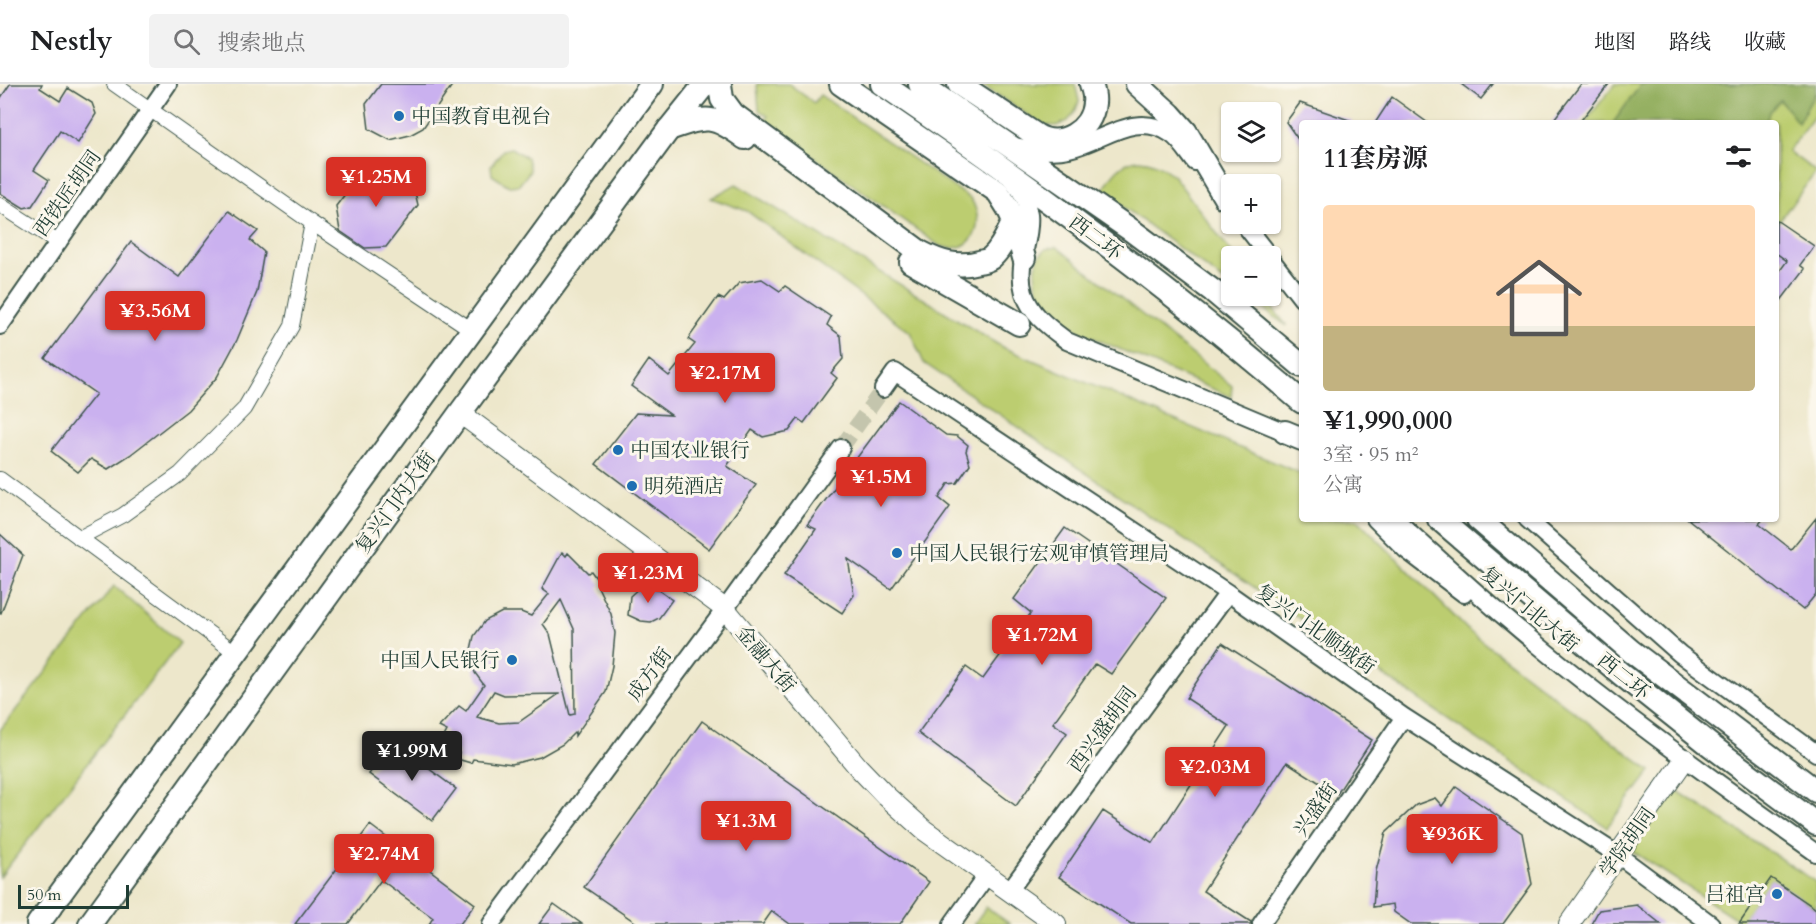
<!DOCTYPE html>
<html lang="zh">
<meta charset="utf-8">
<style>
:root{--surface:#fff;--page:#f2f2f2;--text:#202124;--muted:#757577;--line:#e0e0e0;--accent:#d93025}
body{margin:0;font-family:Cardo,"Noto Serif SC",serif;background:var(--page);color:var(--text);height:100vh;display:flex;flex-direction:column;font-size:22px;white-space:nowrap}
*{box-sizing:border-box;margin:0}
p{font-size:20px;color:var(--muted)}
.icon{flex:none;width:33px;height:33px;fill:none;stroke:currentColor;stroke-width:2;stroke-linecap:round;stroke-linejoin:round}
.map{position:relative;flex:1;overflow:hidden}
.details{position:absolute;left:1299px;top:36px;width:480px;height:402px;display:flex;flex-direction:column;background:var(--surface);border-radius:6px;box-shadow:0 2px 4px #0004}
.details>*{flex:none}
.tools{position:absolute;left:1221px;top:18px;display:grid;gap:12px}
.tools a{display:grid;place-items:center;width:60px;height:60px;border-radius:6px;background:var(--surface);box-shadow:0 2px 4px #0004;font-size:30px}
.scale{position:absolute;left:18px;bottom:15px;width:111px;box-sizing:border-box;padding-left:6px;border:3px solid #1f3d34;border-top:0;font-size:16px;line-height:21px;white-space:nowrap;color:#1f3d34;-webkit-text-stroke:4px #fbf7ec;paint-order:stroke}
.price{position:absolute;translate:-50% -51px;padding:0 14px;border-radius:6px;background:var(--accent);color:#fff;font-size:20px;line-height:39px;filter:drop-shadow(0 2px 3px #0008)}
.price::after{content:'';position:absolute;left:50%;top:36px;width:18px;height:14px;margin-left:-9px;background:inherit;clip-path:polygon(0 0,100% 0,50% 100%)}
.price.active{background:#222;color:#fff}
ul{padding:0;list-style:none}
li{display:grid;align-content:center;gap:12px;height:318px;padding:0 24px}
li span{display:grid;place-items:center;height:186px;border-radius:6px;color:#555}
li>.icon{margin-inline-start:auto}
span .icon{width:108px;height:108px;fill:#fffc;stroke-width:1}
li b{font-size:26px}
h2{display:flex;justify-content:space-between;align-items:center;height:72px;padding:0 24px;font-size:26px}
header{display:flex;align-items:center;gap:36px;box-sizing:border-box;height:84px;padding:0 30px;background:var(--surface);border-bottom:2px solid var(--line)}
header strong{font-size:28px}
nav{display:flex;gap:33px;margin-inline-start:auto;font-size:21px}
.search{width:420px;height:54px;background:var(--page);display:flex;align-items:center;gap:15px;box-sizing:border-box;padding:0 21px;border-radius:6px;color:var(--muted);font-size:22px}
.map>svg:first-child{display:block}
</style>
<header>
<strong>Nestly</strong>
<div class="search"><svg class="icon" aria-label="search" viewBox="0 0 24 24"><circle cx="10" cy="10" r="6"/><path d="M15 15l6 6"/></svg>搜索地点</div>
<nav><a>地图</a><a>路线</a><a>收藏</a></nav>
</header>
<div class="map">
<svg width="1816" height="840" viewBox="0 0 1816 840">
<rect width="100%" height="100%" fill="#fbf7ec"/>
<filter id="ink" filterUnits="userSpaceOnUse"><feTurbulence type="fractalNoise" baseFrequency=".0167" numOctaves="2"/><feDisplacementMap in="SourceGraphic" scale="12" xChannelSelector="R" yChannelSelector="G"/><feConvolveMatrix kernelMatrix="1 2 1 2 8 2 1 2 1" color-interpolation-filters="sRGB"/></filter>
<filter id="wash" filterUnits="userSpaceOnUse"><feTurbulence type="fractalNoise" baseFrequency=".008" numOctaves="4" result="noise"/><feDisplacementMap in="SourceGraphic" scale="24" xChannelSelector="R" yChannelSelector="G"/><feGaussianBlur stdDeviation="1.35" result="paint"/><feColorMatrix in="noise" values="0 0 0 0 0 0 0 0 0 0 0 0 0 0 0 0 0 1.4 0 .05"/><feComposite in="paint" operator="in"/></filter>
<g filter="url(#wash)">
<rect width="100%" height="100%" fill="#ede7cb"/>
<path fill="#bccd70" stroke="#6e8552" stroke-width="1.5" d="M 757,0 L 789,0 L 814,19 L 820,11 L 971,115 C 987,141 972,172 940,162 L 764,38 L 768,32 L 759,26 Z
M 981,0 L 1075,0 L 1079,17 L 1075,28 L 1068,37 L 1056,42 L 1043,41 Z
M 1615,0 L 1816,0 L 1816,30 L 1788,67 L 1816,88 L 1776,141 L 1776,39 L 1584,39 Z
M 511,64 L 527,74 L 530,87 L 519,101 L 509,102 L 492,91 L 491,82 L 503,66 Z
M 1136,76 C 1152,76 1161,82 1173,91 L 1234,172 L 1232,172 L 1231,202 L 1106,110 L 1105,103 C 1113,89 1120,80 1136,76 Z
M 736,100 L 1002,263 L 1302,390 L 1302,435 L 1357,435 L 1470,548 L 1651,687 L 1607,743 L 924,279 L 910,248 L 747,127 L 711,114 Z
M 1057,163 L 1232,302 L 1231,313 L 1082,249 L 1057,232 L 1037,205 L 1035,189 L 1038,173 L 1046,165 Z
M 1245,212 L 1263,212 L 1287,242 Z
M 114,502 L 180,559 L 0,793 L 0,646 Z
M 1673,704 L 1816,798 L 1816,825 L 1771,795 L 1741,838 L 1632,767 Z
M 986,823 L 1010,840 L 974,840 Z"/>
<path fill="#95b062" stroke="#5a764b" stroke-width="1.5" d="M 1641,0 L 1816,0 L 1816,8 L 1798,39 L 1780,16 L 1769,29 L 1766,39 L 1613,39 Z"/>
<g id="blocks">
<path fill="#cab1ef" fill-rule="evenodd" d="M 10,0 L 42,0 L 40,4 L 60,17 L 68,4 L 92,19 L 96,30 L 78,59 L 60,47 L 34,86 L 49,96 L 32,122 L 24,124 L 0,109 L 0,15 Z
M 381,0 L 453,0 L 423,44 L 410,51 L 390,56 L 369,45 L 366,20 Z
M 1461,0 L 1493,0 L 1481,15 Z
M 1581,0 L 1609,0 L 1579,39 L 1551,39 Z
M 1392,13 L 1428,39 L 1375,39 Z
M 1300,19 L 1352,37 L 1352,39 L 1302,39 L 1302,61 L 1286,38 Z
M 365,84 L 388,85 L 414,104 L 418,121 L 386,163 L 365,164 L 340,147 L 336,122 Z
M 229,127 L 258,147 L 250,156 L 264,168 L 257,208 L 237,256 L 217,293 L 188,326 L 130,371 L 108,385 L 91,375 L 78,388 L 51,367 L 96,310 L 45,274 L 131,158 L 179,193 Z
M 1776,136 L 1814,162 L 1800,181 L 1805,185 L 1776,223 L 1776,192 L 1787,177 L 1776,169 Z
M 762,195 L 780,207 L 785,202 L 831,233 L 827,241 L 841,252 L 843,275 L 831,289 L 837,294 L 804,339 L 798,335 L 789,347 L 763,353 L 752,346 L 727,382 L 756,401 L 709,465 L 596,380 L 636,329 L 671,331 L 631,302 L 649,276 L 669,292 L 695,260 L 688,255 L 718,213 L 724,216 L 739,199 Z
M 899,317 L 946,351 L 957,352 L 968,361 L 966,367 L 970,380 L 957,399 L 948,400 L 939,414 L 950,423 L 891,505 L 848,475 L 854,511 L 842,529 L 784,491 L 816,445 L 807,441 Z
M 1816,434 L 1816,510 L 1803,526 L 1688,435 L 1763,435 L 1759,440 L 1791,465 Z
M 1065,444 L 1166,514 L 1111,590 L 1095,580 L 1053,639 L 1067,649 L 1016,722 L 918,649 L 966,583 L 983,595 L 1031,529 L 1014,515 Z
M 0,450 L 23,471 L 1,529 L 0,529 Z
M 562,468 L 566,472 L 568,469 L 588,489 L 591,487 L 601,501 L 598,503 L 611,530 L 615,549 L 612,582 L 606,608 L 575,652 L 575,648 L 563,660 L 540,673 L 512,680 L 473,675 L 471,679 L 457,675 L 459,669 L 440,660 L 447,647 L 439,643 L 459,622 L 466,627 L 484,601 L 475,589 L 470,570 L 474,552 L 485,537 L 502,528 L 521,528 L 531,532 L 549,510 L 542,505 ZM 561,516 L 574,545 L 575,630 L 570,631 L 550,550 L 543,540 ZM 494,607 L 504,611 L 559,610 L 519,638 L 499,639 L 477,633 Z
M 648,502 L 654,503 L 672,516 L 659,534 L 651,538 L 641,537 L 628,531 L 630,512 L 640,503 Z
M 1222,559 L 1372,656 L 1337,710 L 1287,678 L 1203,807 L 1251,838 L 1251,840 L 1131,840 L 1059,793 L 1103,727 L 1153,759 L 1229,642 L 1186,614 Z
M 702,637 L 929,798 L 900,840 L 790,840 L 772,827 L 763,840 L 638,840 L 584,803 Z
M 393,658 L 456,705 L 432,737 L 369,690 Z
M 1456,703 L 1522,749 L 1532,800 L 1503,840 L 1411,840 L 1394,828 L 1393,820 L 1373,823 L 1376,787 L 1386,749 L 1416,721 L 1435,714 L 1442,722 Z
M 370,741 L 475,820 L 460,840 L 429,840 L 433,834 L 381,796 L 348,840 L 295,840 Z
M 1771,794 L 1816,825 L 1816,840 L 1739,840 Z
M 554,820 L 582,840 L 539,840 Z
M 1637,821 L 1661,840 L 1591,840 L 1599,826 Z"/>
</g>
</g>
<g filter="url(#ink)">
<use href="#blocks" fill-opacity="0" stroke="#3e564b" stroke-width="1.5"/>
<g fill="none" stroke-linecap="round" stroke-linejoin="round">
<path stroke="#c4c5ad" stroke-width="16" stroke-dasharray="16 8" stroke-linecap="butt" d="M 841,364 L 883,305"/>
<g stroke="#3e564b" stroke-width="16">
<path id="minor" d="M 114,0 L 312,139 L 472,246
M 0,121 L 59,159
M 0,395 L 236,569
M 79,454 L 123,431 L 180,390 L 244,325 L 292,242 L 312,139"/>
</g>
<g stroke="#3e564b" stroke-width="20">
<path id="tertiary" d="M 1013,62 C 1032,65 1050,69 1069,65 C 1104,57 1135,26 1171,50 C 1180,56 1188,69 1195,78
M 1012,96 C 1050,139 1012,166 1024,209 C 1031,231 1050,244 1067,257 L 1285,348 L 1294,353
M 1244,140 L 1269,172
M 1270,174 L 1302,215
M 0,242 L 168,0
M 883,305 L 895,288 L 1228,509 L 1404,633 L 1618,771 L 1711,840
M 1375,435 L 1406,466 L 1464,510
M 1395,435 C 1432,468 1469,503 1507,535 C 1605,619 1711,694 1816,769
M 1527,435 L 1680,570 L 1816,669
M 1009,807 L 1228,509
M 491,840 L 725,525 L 841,364
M 952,840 L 987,791
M 1261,840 L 1404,633"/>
</g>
<g stroke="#3e564b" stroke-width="22">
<path id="secondary" d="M 460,329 L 725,525 L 859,684 L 885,711 L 924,746 L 1056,840
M 1569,840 L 1685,675"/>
</g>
<g stroke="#3e564b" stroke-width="26">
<path id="primary" d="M 720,0 L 722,15 L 733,30 L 920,168 C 939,178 957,184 979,178 C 983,177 988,177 992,173 C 1002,164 1008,149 1014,137 L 1008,124 L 998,108 L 841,0
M 959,0 L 1036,51 C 1060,66 1092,47 1094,19 C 1095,13 1093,6 1091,0
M 1137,0 L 1170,30 L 1186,48 L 1225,114
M 669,45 C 707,32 712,30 745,54
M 1014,137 L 1024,174
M 911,178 L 1019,240"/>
</g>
<g stroke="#3e564b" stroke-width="26">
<path id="trunk" d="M 882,0 C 1027,99 1169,203 1302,318
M 920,0 L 1131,146 L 1213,207 L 1302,282
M 1285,348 L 1302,355
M 1439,435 L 1621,590 L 1710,661 L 1816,740
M 1478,435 L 1631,567 L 1816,707
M 38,840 L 652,0
M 90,840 L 460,329 L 669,45 L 705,0"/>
</g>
<use href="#minor" stroke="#fff" stroke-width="14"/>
<use href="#tertiary" stroke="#fff" stroke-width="16"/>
<use href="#secondary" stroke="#fff" stroke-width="20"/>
<use href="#primary" stroke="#fff" stroke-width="22"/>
<use href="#trunk" stroke="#fff" stroke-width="22"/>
</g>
</g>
<g fill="#1f6fb2" stroke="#fbf7ec" stroke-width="2">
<circle cx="399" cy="32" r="6"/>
<circle cx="618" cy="366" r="6"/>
<circle cx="632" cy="402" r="6"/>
<circle cx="897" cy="469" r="6"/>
<circle cx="512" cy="576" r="6"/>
<circle cx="1777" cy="810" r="6"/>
</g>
<g text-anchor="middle" stroke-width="6" stroke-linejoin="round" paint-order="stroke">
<g font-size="20" fill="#1f3d34" stroke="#fbf7ec" text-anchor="start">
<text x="411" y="39">中国教育电视台</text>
<text x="630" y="373">中国农业银行</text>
<text x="644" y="409">明苑酒店</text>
<text x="909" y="476">中国人民银行宏观审慎管理局</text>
<text x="500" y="583" text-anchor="end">中国人民银行</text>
<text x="1765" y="817" text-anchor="end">吕祖宫</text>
</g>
<g font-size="20" fill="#1f3d34" stroke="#fbf7ec">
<text transform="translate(67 109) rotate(-55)" y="7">西铁匠胡同</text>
<text transform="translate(1096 153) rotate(37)" y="7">西二环</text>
<text transform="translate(395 418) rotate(-54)" y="7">复兴门内大街</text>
<text transform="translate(1530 525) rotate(40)" y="7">复兴门北大街</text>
<text transform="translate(1316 545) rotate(35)" y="7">复兴门北顺城街</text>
<text transform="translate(766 575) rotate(50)" y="7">金融大街</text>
<text transform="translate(649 590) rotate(-54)" y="7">成方街</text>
<text transform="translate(1624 592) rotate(39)" y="7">西二环</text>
<text transform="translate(1102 645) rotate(-54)" y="7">西兴盛胡同</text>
<text transform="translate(1315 725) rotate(-55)" y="7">兴盛街</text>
<text transform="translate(1627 758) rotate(-55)" y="7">学院胡同</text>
</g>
</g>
</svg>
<div class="tools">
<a><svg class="icon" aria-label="layers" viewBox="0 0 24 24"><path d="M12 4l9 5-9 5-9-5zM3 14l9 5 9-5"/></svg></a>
<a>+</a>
<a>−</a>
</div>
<div class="scale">50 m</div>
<b class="price" style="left:376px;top:124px">¥1.25M</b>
<b class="price" style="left:155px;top:258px">¥3.56M</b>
<b class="price" style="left:725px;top:320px">¥2.17M</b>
<b class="price" style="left:881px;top:424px">¥1.5M</b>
<b class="price" style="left:648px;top:520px">¥1.23M</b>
<b class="price" style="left:1042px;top:582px">¥1.72M</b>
<b class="price active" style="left:412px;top:698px">¥1.99M</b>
<b class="price" style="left:1215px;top:714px">¥2.03M</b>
<b class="price" style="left:746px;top:768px">¥1.3M</b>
<b class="price" style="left:1452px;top:781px">¥936K</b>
<b class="price" style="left:384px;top:801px">¥2.74M</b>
<section class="details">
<h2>11套房源<svg class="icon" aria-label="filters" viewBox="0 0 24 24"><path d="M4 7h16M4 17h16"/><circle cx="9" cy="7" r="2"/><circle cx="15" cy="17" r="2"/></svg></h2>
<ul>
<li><span style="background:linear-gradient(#ffd9b3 65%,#c2b280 0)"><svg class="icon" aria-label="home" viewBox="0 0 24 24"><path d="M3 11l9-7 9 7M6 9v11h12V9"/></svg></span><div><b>¥1,990,000</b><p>3室 · 95 m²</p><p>公寓</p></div></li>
</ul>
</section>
</div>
